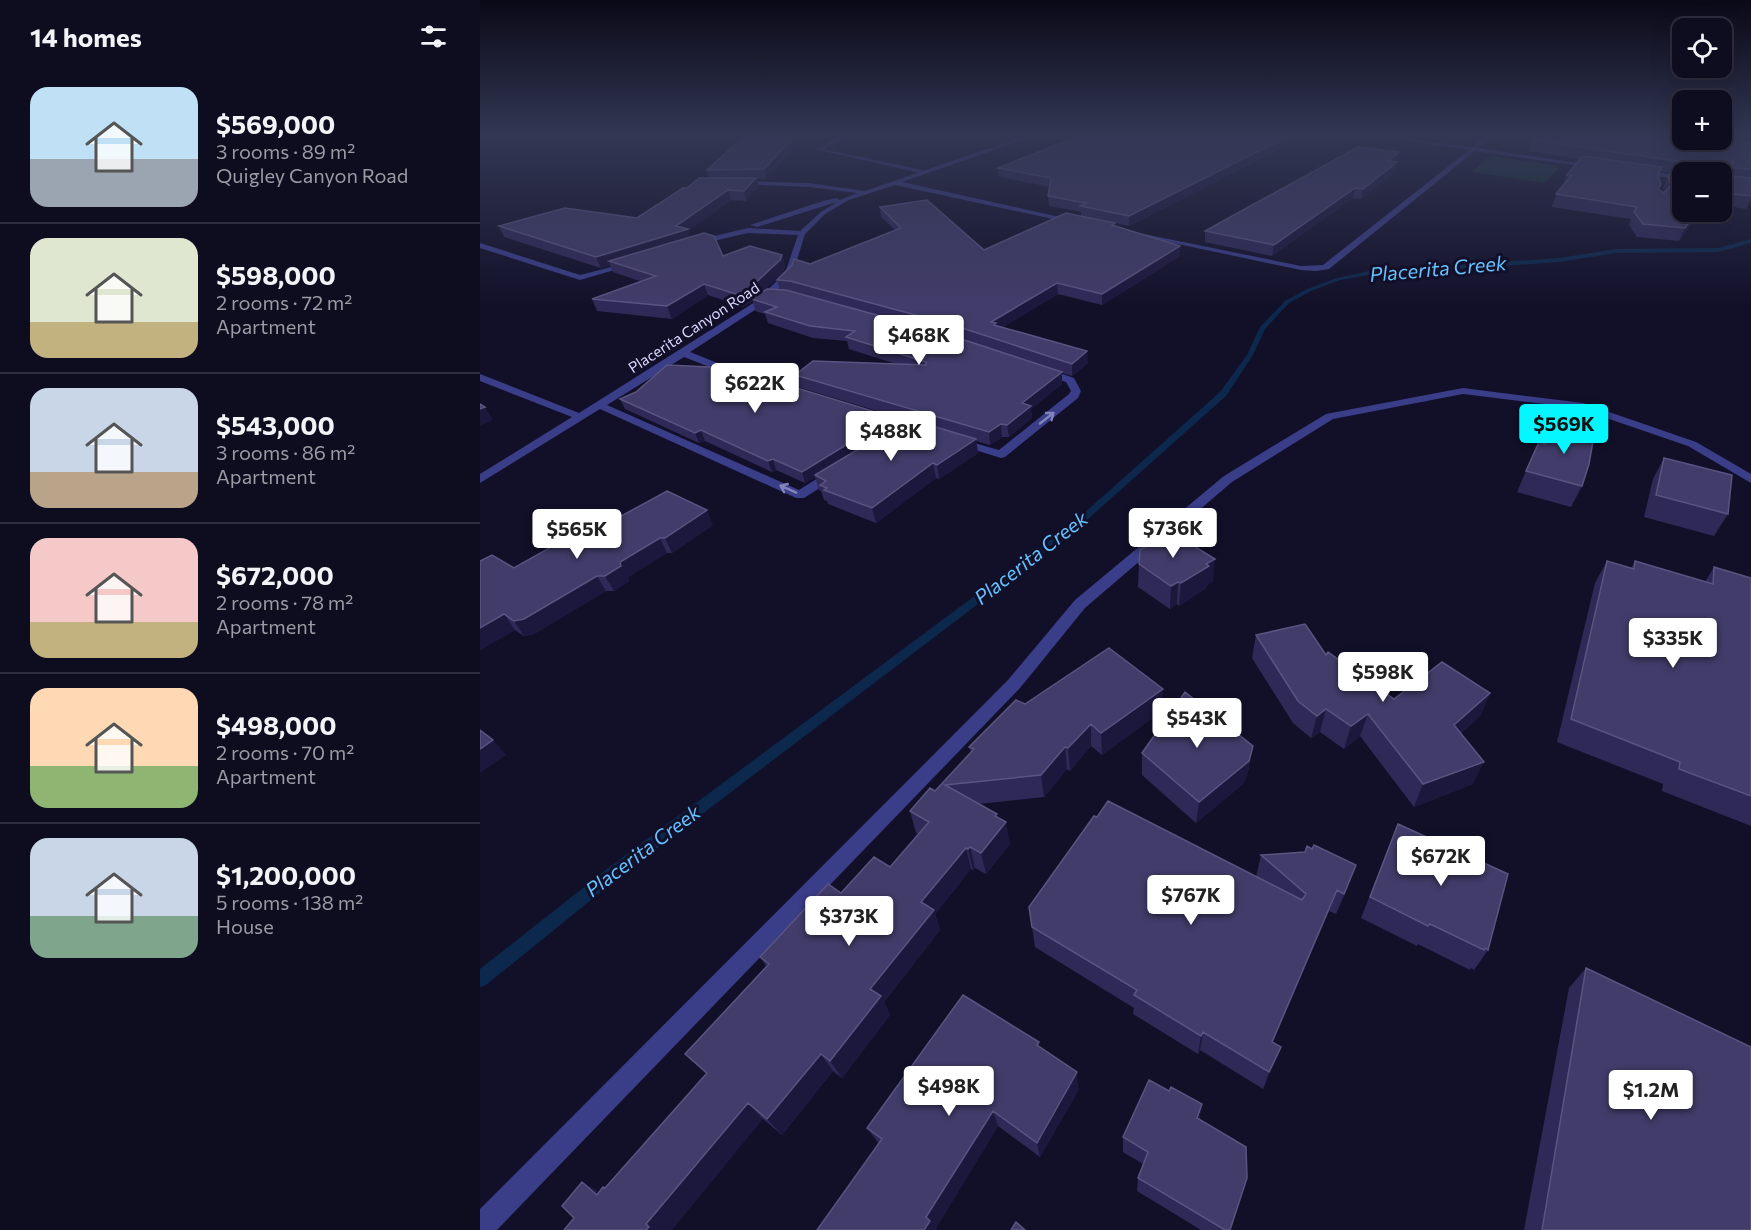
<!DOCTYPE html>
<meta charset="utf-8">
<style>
:root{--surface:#0e0c1f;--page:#171528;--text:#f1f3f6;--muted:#9b9ba4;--line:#2e2c3d;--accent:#04f7ff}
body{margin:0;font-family:Commissioner,sans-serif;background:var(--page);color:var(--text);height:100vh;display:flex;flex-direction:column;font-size:22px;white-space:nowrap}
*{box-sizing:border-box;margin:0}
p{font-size:20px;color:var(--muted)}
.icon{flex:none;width:33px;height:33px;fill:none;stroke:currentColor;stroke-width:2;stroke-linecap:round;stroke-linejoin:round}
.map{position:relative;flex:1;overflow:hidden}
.panel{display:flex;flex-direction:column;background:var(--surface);width:480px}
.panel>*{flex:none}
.buttons{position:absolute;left:1192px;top:18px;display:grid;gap:12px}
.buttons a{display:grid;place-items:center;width:60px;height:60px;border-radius:12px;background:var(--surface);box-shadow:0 6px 24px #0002,0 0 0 2px var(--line);font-size:30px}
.price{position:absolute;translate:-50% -51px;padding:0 14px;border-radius:6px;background:#fff;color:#222;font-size:20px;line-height:39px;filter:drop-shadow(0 2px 3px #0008)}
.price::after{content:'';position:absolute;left:50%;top:36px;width:18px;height:14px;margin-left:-9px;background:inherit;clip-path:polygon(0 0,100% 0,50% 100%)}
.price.on{background:var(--accent);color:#111}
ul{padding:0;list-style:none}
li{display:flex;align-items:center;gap:18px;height:150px;padding:0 30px}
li+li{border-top:2px solid var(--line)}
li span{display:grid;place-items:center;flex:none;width:168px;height:120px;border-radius:18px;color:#555}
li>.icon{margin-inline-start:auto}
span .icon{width:72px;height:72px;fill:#fffc;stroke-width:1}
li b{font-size:26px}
h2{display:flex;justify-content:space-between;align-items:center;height:72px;padding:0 30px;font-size:26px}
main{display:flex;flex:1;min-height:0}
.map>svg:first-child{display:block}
</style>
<main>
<section class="panel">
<h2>14 homes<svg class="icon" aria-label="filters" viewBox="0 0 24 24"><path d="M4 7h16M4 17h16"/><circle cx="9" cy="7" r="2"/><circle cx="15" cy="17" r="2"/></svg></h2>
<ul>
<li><span style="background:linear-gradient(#bfe0f5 60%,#9aa5b1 0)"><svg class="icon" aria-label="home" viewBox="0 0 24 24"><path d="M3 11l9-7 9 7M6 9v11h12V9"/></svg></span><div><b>$569,000</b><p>3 rooms · 89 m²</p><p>Quigley Canyon Road</p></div></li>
<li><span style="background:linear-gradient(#dfe7d0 70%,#c2b280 0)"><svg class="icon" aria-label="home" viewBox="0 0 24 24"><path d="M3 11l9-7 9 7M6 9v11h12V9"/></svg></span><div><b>$598,000</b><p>2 rooms · 72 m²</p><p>Apartment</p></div></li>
<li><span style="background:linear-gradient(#c9d6e8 70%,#b9a48a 0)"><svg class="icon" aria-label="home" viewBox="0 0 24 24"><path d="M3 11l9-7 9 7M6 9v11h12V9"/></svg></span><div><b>$543,000</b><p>3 rooms · 86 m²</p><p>Apartment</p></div></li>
<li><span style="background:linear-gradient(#f6c9c9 70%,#c2b280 0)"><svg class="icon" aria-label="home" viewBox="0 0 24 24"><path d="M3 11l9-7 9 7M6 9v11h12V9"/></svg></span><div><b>$672,000</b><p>2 rooms · 78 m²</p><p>Apartment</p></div></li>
<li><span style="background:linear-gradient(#ffd9b3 65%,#8fb573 0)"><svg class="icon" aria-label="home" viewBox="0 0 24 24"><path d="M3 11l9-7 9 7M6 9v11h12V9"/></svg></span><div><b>$498,000</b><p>2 rooms · 70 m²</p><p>Apartment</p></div></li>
<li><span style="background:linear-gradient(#c9d6e8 65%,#7fa58c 0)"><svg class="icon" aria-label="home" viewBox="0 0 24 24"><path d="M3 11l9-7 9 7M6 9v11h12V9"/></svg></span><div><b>$1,200,000</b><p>5 rooms · 138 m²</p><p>House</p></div></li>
</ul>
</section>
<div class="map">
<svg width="1271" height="1230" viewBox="0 0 1271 1230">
<rect width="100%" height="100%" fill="#121029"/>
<path fill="#133330" d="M 1010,156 L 1080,166 L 1065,183 L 992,172 Z"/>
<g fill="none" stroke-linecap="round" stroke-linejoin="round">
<path fill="#0c284c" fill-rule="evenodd" d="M 1271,239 L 1271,243 L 1238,252 L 1136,253 L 1079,262 L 889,275 L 860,280 L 831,291 L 809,303 L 785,329 L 773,355 L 746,396 L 599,527 L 137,879 L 6,985 L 0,987 L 0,969 L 127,869 L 593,523 L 740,392 L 767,355 L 780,327 L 805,301 L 827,289 L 857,278 L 889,271 L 1079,258 L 1136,249 L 1238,248 Z"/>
<path fill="#3a3d88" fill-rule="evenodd" d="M 376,134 L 477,135 L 480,137 L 381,137 L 363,139 L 343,149 L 447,171 L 445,174 L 334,149 L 360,137 Z
M 983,388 L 1103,403 L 1216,442 L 1271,474 L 1271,483 L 1208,446 L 1097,408 L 983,394 L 853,419 L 752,482 L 605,608 L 540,688 L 17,1230 L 0,1230 L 0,1209 L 528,680 L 595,600 L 744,476 L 846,414 Z"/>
<path fill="#3a3d88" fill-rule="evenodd" d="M 551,134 L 560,134 L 422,182 L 593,220 L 596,224 L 415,185 L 369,200 L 345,214 L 325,234 L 312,276 L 281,306 L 210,352 L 255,370 L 323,391 L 323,395 L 315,395 L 247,374 L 204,357 L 127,405 L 319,490 L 349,471 L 357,471 L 357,477 L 324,498 L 316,498 L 120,409 L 0,483 L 0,474 L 92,417 L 0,381 L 0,374 L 99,413 L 275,302 L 305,273 L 318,235 L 268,233 L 216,245 L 213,245 L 213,241 L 268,228 L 320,231 L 341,212 L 357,202 L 277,227 L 270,225 L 343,201 L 357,198 L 360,200 L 377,193 L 329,187 L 258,184 L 256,181 L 329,183 L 385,191 Z
M 886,134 L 992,147 L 1009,134 L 1015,134 L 998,148 L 1118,166 L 1115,168 L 995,151 L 849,269 L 836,271 L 821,270 L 660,236 L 664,234 L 821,266 L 843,265 L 989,150 Z
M 1159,170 L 1203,176 L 1203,180 L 1157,173 Z
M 1242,181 L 1271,184 L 1271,188 L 1242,185 Z
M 0,243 L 100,275 L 151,262 L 155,264 L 100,280 L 0,248 Z
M 560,369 L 568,369 L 594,378 L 601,391 L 598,398 L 525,457 L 521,458 L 476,444 L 476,440 L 480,439 L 519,450 L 589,394 L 591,391 L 586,382 L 560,373 Z
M 394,412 L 443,427 L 445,429 L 439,432 L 390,417 L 388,415 Z"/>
</g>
<path fill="#2f2957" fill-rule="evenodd" d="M 592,134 L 796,134 L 809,136 L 808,145 L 649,226 L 635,223 L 635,226 L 700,256 L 622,305 L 578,294 L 523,327 L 608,363 L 592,376 L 582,373 L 582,384 L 551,409 L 552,418 L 529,437 L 522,437 L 510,445 L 496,441 L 498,453 L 459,479 L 456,478 L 396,523 L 348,504 L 347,501 L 344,500 L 341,491 L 339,490 L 335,477 L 325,483 L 296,470 L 292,472 L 225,441 L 219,443 L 145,409 L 140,399 L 414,427 L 427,420 L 318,387 L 315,375 L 416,364 L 369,349 L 367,341 L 333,338 L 288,323 L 285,314 L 275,311 L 273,301 L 263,307 L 228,295 L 192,319 L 117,311 L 112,299 L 160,281 L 133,272 L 130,265 L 121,268 L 24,237 L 19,226 L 157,218 L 207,188 L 230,178 L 227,170 L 314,148 L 286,179 L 277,179 L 279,187 L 266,201 L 251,200 L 208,231 L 211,237 L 243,256 L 302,255 L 305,267 L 303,272 L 279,295 L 300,290 L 297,280 L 330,264 L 415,230 L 401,217 L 400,207 L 504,250 L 601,216 L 601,212 L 569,206 L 568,196 L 570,187 L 519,177 L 518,168 L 593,138 Z
M 1052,134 L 1271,134 L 1271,200 L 1266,209 L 1242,205 L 1242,196 L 1244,188 L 1248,179 L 1246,179 L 1249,170 L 1242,180 L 1242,172 L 1203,212 L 1220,212 L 1199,241 L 1157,237 L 1149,225 L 1151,219 L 1072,207 L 1076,194 L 1083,185 L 1087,175 L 1100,159 L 1049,151 L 1051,147 L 1050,147 L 1051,144 L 1049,144 ZM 1180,171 L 1190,172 L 1183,188 L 1184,192 L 1184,193 L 1178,189 L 1178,176 Z
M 917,161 L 916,162 L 915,172 L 881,199 L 873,198 L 792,256 L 725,242 L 725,231 Z
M 1087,423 L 1102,486 L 1091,507 L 1037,492 L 1046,471 L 1065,443 L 1070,431 L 1082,434 Z
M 1184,458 L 1248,514 L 1234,536 L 1164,517 L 1173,479 Z
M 233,525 L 192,553 L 187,553 L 148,577 L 149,581 L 134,591 L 126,591 L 54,634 L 44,636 L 35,630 L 0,650 L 34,568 L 101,538 Z
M 1127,561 L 1151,568 L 1155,561 L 1225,582 L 1234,567 L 1271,578 L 1271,826 L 1182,791 L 1183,784 L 1077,742 L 1115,583 Z
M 659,564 L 733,581 L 727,585 L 726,588 L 699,606 L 697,604 L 690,609 L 658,587 Z
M 776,635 L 846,655 L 914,699 L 1010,693 L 1000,716 L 981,733 L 993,784 L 934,807 L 880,736 L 864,749 L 840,732 L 831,738 L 813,723 L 772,658 Z
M 545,704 L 682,711 L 622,755 L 611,746 L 590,771 L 587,769 L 564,797 L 499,804 L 517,817 L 530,844 L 506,874 L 495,868 L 493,870 L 491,869 L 455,914 L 460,930 L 404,1002 L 410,1015 L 362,1078 L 353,1071 L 302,1135 L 283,1119 L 94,1218 L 102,1182 L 119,1192 L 125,1188 L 226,1074 L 205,1054 L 286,966 L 280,957 L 361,893 L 410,867 L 439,834 L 436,833 L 430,811 L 455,791 L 491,752 L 489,747 Z
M 662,753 L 769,768 L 764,783 L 716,823 L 662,775 Z
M 918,824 L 1008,950 L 994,970 L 991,968 L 990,970 L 938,944 L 937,946 L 881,918 Z
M 781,855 L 868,887 L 856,914 L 849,911 L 793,1042 L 794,1064 L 783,1089 L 720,1050 L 718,1054 L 653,1014 L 654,1008 L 555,947 L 549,907 L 776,877 Z
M 1106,968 L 1271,1230 L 1044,1230 L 1089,988 Z
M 560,1047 L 599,1089 L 560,1157 L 518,1126 L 456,1228 L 337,1230 L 399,1144 L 387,1128 Z
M 689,1091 L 722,1104 L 719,1120 L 750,1230 L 721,1230 L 657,1191 L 658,1178 L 663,1164 L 643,1152 L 643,1137 Z"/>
<path fill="#1c173d" d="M 809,136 L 808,145 L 649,226 L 649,216 Z
M 312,139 L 314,148 L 286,179 L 284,169 Z
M 919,152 L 917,161 L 906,170 L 908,161 Z
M 1254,159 L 1249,170 L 1242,180 L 1242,176 Z
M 917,162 L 915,172 L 881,199 L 883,189 Z
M 276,178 L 279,187 L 266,201 L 264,191 Z
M 875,188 L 873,198 L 792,256 L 794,245 Z
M 248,190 L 251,200 L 208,231 L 212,240 L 129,261 L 130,265 L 121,268 L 116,257 L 196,226 Z
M 1217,212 L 1220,212 L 1199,241 L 1205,228 Z
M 700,246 L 700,256 L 622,305 L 622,294 Z
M 302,255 L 305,267 L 303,272 L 274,300 L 272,299 L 273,301 L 263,307 L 259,295 Z
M 577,283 L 578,294 L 517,331 L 511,322 Z
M 224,284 L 228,295 L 192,319 L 187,306 Z
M 607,351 L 608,363 L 592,376 L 592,364 Z
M 582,372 L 582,384 L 551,409 L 552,418 L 529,437 L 527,425 L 542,403 Z
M 5,407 L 13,420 L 0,426 L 0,409 Z
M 412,417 L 415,428 L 335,475 L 335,477 L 325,483 L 322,472 Z
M 521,424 L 522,437 L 510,445 L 509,432 Z
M 221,430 L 225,441 L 219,443 L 215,433 Z
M 496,439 L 498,453 L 459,479 L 457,465 Z
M 293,459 L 296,470 L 292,472 L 288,461 Z
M 453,463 L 456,478 L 396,523 L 392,508 Z
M 227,510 L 233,525 L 192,553 L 185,538 Z
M 180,538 L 187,553 L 148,577 L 149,581 L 134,591 L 125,576 L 140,562 Z
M 735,559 L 733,581 L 727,585 L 726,588 L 699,606 L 701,583 L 726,564 Z
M 117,576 L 126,591 L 54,634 L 44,636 L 34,621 Z
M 698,582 L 697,604 L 690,609 L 691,586 Z
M 24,614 L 35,630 L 0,650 L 0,628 Z
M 683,689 L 682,711 L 622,755 L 621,733 Z
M 1010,693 L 1000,716 L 964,747 L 974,725 Z
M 846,709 L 840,732 L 831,738 L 837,716 Z
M 888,714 L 880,736 L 864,749 L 871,726 Z
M 611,724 L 611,746 L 590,771 L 588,748 Z
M 13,740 L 26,755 L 0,773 L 0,749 Z
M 773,746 L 769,768 L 764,783 L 716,823 L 719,802 Z
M 585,747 L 587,769 L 564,797 L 561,775 Z
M 1004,762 L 993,784 L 934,807 L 943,784 Z
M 517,814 L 520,830 L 526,822 L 530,844 L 506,874 L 501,853 L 515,816 Z
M 490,847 L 495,868 L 493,870 L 488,849 Z
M 486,848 L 491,869 L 455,914 L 460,930 L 404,1002 L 410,1015 L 362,1078 L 350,1061 L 390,989 L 441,902 Z
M 876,865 L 868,887 L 856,914 L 864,894 Z
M 857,890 L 849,911 L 786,1059 L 792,1042 Z
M 723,1032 L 720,1050 L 718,1054 L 721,1036 Z
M 801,1047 L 794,1064 L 783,1089 L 789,1072 Z
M 341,1054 L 353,1071 L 302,1135 L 287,1119 Z
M 597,1072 L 599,1089 L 560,1157 L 557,1143 Z
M 268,1103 L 283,1119 L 192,1230 L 166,1230 L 166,1224 Z
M 722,1104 L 719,1120 L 717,1118 Z
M 513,1111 L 518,1126 L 456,1228 L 457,1230 L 444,1230 L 446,1217 Z
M 102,1182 L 126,1196 L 117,1195 Z"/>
<path fill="#413c69" stroke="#595480" stroke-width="1.5" d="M 270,134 L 284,134 L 312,139 L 284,169 L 227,170 L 266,135 Z
M 595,134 L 796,134 L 809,136 L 649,216 L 600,206 L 606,203 L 568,196 L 571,178 L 518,168 L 596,137 Z
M 1055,134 L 1203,134 L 1203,140 L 1242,140 L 1242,134 L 1271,134 L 1271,137 L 1262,136 L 1260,140 L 1271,144 L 1271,169 L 1252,168 L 1254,159 L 1242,176 L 1242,172 L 1203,172 L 1203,212 L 1217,212 L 1205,228 L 1163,224 L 1154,212 L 1157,207 L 1076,194 L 1091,176 L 1087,175 L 1102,156 L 1182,167 L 1178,175 L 1181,184 L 1178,189 L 1184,193 L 1191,185 L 1188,176 L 1192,168 L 1210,170 L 1210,163 L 1053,140 L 1056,137 L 1053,136 Z
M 878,147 L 919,152 L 908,161 L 917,162 L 883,189 L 875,188 L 794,245 L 725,231 Z
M 1250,176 L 1271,178 L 1271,196 L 1246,193 Z
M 219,178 L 276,178 L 264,191 L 248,190 L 196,226 L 208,229 L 116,257 L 19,226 L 85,208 L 157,218 L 203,188 L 207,188 Z
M 447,200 L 504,250 L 586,213 L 635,223 L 632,225 L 700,246 L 622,294 L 577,283 L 511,322 L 516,323 L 514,325 L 607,351 L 592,364 L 476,326 L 310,281 L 297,280 L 312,265 L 314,259 L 330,264 L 421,228 L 400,207 Z
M 224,233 L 234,236 L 243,256 L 270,246 L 302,255 L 300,260 L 270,288 L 259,295 L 224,284 L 187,306 L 112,299 L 176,276 L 129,261 Z
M 287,289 L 306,290 L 469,335 L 582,372 L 542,403 L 551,406 L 527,425 L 521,424 L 509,432 L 315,375 L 333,361 L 446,365 L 446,362 L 366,337 L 375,331 L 330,326 L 285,312 L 297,307 L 272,299 Z
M 187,365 L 229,367 L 300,388 L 304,384 L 412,417 L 322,472 L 293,459 L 288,461 L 221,430 L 215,433 L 140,399 L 156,392 Z
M 0,404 L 5,407 L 0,409 Z
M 429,419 L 496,439 L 457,465 L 453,463 L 392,508 L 344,490 L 347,488 L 340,485 L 346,481 L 335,475 Z
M 1087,423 L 1115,430 L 1109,464 L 1102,486 L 1046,471 L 1059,442 L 1066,444 L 1070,431 L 1084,434 Z
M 1184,458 L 1252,475 L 1248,514 L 1176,495 Z
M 187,491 L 227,510 L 185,538 L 180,538 L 140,562 L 141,566 L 125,576 L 117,576 L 44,619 L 34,621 L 24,614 L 0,628 L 0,561 L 12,555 L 34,568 L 94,534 L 101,538 Z
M 691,532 L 735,559 L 726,564 L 729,566 L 701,583 L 698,582 L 691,586 L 659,564 L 660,550 Z
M 1127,561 L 1154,569 L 1155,561 L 1233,584 L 1234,567 L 1271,578 L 1271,796 L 1199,769 L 1200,762 L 1091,719 Z
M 825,624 L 846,655 L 848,652 L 914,699 L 962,662 L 1010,693 L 974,725 L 1004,762 L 943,784 L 888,714 L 871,726 L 846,709 L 837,716 L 818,701 L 776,635 Z
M 629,648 L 683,689 L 621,733 L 611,724 L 588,748 L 585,747 L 561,775 L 465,785 L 517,814 L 515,816 L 526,822 L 501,853 L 490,847 L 488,849 L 486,848 L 441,902 L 454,910 L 390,989 L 401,996 L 350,1061 L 341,1054 L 287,1119 L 268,1103 L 166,1224 L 169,1227 L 166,1230 L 84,1230 L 94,1218 L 82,1206 L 102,1182 L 117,1195 L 123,1187 L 125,1188 L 227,1073 L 205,1054 L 289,964 L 280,957 L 348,884 L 361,893 L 394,857 L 410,867 L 449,822 L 430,811 L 450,788 L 455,791 L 494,749 L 489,747 L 536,700 L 545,704 Z
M 705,692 L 773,746 L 769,761 L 719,802 L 662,753 Z
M 0,730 L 13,740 L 0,749 Z
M 628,801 L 822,900 L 826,894 L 781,855 L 825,852 L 827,846 L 832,849 L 834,845 L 876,865 L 864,894 L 857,890 L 792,1042 L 801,1047 L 789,1072 L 723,1032 L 721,1036 L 654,995 L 657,990 L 552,927 L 549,907 L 614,816 L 617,817 Z
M 918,824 L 1028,874 L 1008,950 L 1005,948 L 1004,950 L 950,924 L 948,926 L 890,897 Z
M 1106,968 L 1271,1047 L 1271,1230 L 1062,1230 Z
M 483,995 L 559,1042 L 557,1045 L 597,1072 L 557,1143 L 513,1111 L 446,1217 L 450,1221 L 444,1230 L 337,1230 L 402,1139 L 387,1128 Z
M 669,1080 L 689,1091 L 691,1087 L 722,1104 L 717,1118 L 766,1147 L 767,1178 L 750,1230 L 745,1230 L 658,1178 L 668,1152 L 643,1137 Z
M 536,1222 L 545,1230 L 531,1230 Z"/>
<defs><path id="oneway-shaft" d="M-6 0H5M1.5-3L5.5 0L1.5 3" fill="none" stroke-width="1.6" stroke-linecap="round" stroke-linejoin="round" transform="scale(1.5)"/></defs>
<g stroke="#8283be">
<use href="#oneway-shaft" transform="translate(567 418) rotate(-38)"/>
<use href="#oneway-shaft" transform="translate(308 489) rotate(-156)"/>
</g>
<linearGradient id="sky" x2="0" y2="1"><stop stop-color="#0a0917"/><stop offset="0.44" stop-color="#333754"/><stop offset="1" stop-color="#333754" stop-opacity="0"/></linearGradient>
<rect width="1271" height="306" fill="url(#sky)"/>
<g text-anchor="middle" stroke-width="6" stroke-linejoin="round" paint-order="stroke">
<g font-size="15" fill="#dad8ff" stroke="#121029">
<text transform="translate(214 328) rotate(-33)" y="5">Placerita Canyon Road</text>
</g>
<g font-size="20" font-style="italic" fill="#66c2ff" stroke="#121029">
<text transform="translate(958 269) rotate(-5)" y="7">Placerita Creek</text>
<text transform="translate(551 558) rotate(-38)" y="7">Placerita Creek</text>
<text transform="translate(163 851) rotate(-37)" y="7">Placerita Creek</text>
</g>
</g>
</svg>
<div class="buttons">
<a><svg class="icon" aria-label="locate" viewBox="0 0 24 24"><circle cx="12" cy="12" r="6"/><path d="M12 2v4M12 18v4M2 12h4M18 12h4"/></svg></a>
<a>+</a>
<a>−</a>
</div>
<b class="price" style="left:439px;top:366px">$468K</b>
<b class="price" style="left:275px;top:414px">$622K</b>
<b class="price on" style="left:1084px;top:455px">$569K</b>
<b class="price" style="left:411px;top:462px">$488K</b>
<b class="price" style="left:693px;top:559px">$736K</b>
<b class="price" style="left:97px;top:560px">$565K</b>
<b class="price" style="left:1193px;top:669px">$335K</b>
<b class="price" style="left:903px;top:703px">$598K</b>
<b class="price" style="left:717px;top:749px">$543K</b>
<b class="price" style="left:961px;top:887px">$672K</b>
<b class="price" style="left:711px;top:926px">$767K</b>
<b class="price" style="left:369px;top:947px">$373K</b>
<b class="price" style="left:469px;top:1117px">$498K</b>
<b class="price" style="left:1171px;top:1121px">$1.2M</b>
</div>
</main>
